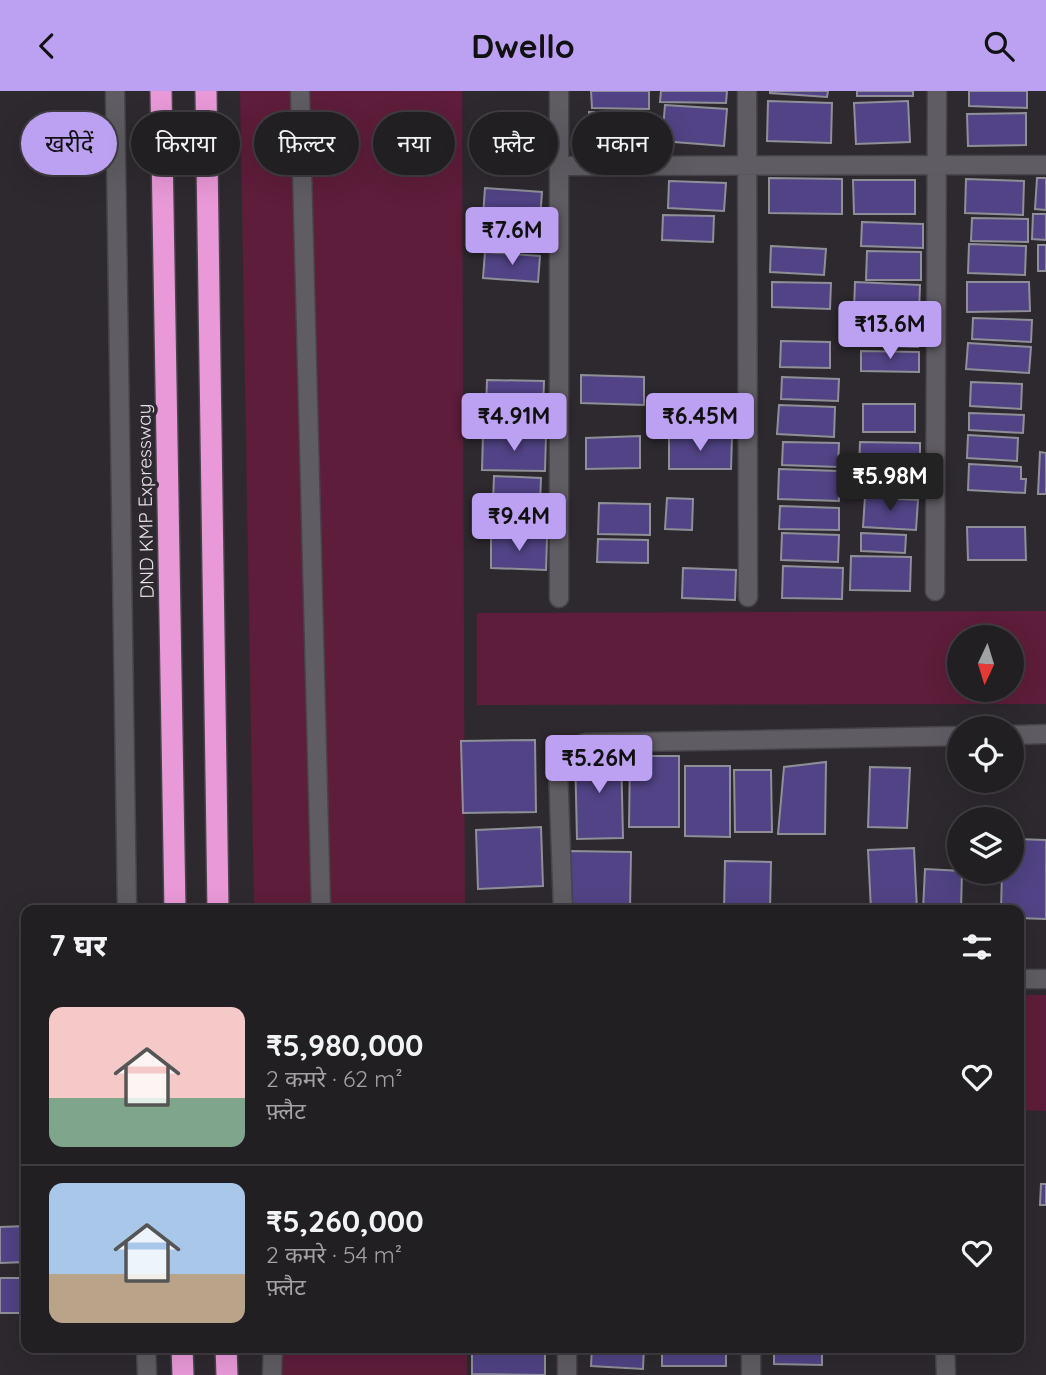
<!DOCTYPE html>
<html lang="hi">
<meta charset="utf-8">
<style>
:root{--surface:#221f23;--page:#2e2c30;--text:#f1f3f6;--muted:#a2a2a6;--line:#3f3d41;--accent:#bca0f2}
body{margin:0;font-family:Quicksand,"Noto Sans Devanagari",sans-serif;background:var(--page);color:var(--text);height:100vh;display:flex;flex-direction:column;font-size:26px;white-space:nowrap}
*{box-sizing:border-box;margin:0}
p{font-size:23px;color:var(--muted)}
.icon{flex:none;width:38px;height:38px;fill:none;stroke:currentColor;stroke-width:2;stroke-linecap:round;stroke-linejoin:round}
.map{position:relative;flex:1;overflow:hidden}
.sheet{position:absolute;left:21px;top:814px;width:1003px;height:448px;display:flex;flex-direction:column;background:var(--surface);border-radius:14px;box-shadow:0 7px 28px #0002,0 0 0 2px var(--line)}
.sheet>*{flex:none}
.hud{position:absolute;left:21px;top:21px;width:1004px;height:63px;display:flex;gap:14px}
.needle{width:46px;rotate:184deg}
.tools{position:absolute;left:947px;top:534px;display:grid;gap:14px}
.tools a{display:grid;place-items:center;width:77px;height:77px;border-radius:50%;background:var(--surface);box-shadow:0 7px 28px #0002,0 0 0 2px var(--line);font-size:35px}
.price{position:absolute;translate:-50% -60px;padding:0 16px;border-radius:7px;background:var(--accent);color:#111;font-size:23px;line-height:46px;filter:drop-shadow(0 2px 4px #0008)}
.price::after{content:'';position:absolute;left:50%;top:42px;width:21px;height:16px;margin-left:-10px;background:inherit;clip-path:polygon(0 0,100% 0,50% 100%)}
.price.active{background:#222;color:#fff}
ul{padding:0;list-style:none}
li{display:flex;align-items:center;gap:21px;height:175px;padding:0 28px}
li+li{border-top:2px solid var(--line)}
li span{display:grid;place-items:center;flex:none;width:196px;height:140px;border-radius:14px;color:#555}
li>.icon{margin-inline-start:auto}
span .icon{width:84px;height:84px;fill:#fffc;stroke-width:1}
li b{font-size:30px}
h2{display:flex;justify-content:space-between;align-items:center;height:84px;padding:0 28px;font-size:30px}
.tag{padding:0 24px;border-radius:32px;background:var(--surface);box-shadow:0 7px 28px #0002,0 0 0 2px var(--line);font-size:24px;line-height:63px}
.tag.active{background:var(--accent);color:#111}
header{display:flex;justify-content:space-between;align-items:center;height:91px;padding:0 28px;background:var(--accent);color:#111;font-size:32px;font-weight:700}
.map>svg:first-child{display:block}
</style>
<header><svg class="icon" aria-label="back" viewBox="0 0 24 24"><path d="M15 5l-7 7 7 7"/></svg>Dwello<svg class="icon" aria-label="search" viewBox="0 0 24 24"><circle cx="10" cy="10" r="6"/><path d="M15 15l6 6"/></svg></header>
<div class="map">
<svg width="1046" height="1284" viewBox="0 0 1046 1284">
<rect width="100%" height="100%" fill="#2d292f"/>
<path fill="#5e1d3a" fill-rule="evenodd" d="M 240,0 L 462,0 L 465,819 L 254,819 Z
M 1046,520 L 1046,613 L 477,614 L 477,522 ZM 1012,546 L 1012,598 L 959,598 L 959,546 Z
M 1019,904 L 1046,904 L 1046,1020 L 1019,1019 Z
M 262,1257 L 467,1257 L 467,1284 L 262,1284 Z"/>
<path fill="#514385" stroke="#8f8f97" stroke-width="2" d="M 591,0 L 649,0 L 649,18 L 592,17 Z
M 661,0 L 727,0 L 726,12 L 660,11 Z
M 770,0 L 828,0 L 827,6 L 770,2 Z
M 857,0 L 913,0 L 913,5 L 857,5 Z
M 969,0 L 1027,0 L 1027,17 L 969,15 Z
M 768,10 L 832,12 L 831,52 L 767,50 Z
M 908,10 L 910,51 L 856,53 L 854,12 Z
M 665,14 L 727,18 L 724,55 L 662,50 Z
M 589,21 L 649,22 L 648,59 L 588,58 Z
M 1026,22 L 1026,54 L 968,55 L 967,23 Z
M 769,87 L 842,88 L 842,123 L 769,122 Z
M 1037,87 L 1046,87 L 1046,119 L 1035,118 Z
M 966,88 L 1024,90 L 1023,124 L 965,122 Z
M 853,89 L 915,89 L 915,123 L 854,123 Z
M 669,90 L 726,92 L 724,120 L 668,117 Z
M 485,97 L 542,101 L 540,129 L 483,125 Z
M 1033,123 L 1046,123 L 1046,149 L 1032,148 Z
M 663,124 L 714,125 L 713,151 L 662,149 Z
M 972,127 L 1028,128 L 1028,151 L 971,150 Z
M 862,131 L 923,133 L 923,157 L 861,155 Z
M 969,153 L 1026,155 L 1025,184 L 968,182 Z
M 1038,154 L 1046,154 L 1046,180 L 1038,180 Z
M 771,155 L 826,158 L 824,184 L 770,181 Z
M 867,160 L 921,161 L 921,189 L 866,189 Z
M 485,161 L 540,165 L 538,191 L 483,187 Z
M 772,191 L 831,192 L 830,218 L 772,216 Z
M 855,191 L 920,194 L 919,222 L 854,219 Z
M 967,191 L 1029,191 L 1030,220 L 967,221 Z
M 864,224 L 919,226 L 918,256 L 863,254 Z
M 973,227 L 1032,229 L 1031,251 L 972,248 Z
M 781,250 L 830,251 L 830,277 L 780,276 Z
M 968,252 L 1031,256 L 1029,282 L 966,278 Z
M 861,260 L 919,261 L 919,281 L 861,280 Z
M 581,284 L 644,286 L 644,314 L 581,312 Z
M 782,286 L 839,288 L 838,310 L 781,308 Z
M 487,289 L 544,290 L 543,318 L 486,317 Z
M 971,291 L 1022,293 L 1021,318 L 970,315 Z
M 863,313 L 915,313 L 915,341 L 863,341 Z
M 779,314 L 835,316 L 834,346 L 777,343 Z
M 969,322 L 1024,324 L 1023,342 L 969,339 Z
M 485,323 L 543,324 L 543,340 L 485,339 Z
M 483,343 L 546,345 L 545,380 L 482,379 Z
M 968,344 L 1018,347 L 1017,370 L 967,367 Z
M 640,345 L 640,377 L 586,378 L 586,347 Z
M 669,346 L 732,346 L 731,378 L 669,378 Z
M 783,351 L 839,352 L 838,376 L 782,374 Z
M 860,351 L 920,352 L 920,378 L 859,377 Z
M 1040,361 L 1046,362 L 1046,403 L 1038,403 Z
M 969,373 L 1021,376 L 1021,388 L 1026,388 L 1025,402 L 968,399 Z
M 779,378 L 839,380 L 839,410 L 778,408 Z
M 864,384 L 921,386 L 920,403 L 863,400 Z
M 494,385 L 541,387 L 540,412 L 493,410 Z
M 865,406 L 918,409 L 916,439 L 863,436 Z
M 667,407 L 693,408 L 692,439 L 665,438 Z
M 599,412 L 650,413 L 650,444 L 598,443 Z
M 780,415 L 839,417 L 839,439 L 779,438 Z
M 496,420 L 544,422 L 543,443 L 494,441 Z
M 967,436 L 1025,436 L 1026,469 L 968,469 Z
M 782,442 L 839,444 L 838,471 L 781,469 Z
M 861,442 L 906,444 L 905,462 L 861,460 Z
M 491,445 L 547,447 L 546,479 L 491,477 Z
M 598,448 L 648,449 L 648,472 L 597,471 Z
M 851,465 L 911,466 L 910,500 L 850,499 Z
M 783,475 L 843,477 L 842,508 L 782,507 Z
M 683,477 L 736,479 L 735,509 L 682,507 Z
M 535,649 L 536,721 L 463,722 L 461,650 Z
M 621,660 L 623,747 L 577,748 L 575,661 Z
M 630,665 L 679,665 L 679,736 L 629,736 Z
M 826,671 L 825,743 L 778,743 L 784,676 Z
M 685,675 L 730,675 L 730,746 L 685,745 Z
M 870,676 L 910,677 L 907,737 L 868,736 Z
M 734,679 L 771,679 L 772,741 L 735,741 Z
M 541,736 L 543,795 L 478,798 L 476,739 Z
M 1012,748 L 1046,749 L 1046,828 L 1018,827 L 1018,819 L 1001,819 L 1002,780 L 1012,780 Z
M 914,757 L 917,819 L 871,819 L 868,759 Z
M 570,760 L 631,761 L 630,819 L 569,819 Z
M 725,770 L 771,771 L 770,819 L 724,819 Z
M 925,778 L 962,780 L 961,819 L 923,819 Z
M 1041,1093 L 1046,1093 L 1046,1114 L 1040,1114 Z
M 26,1135 L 26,1171 L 0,1172 L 0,1136 Z
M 1018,1136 L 1023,1136 L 1023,1153 L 1018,1153 Z
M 0,1187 L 26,1187 L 26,1222 L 0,1222 Z
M 592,1256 L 644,1256 L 643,1278 L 591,1275 Z
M 662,1256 L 726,1256 L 726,1275 L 662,1275 Z
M 774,1256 L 822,1256 L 822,1274 L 774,1273 Z
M 472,1259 L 545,1260 L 545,1284 L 472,1283 Z"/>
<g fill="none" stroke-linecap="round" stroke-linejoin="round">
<g stroke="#474449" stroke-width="21">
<path id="street" d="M 747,0 L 748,506
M 559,75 L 1046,74
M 935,500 L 937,0
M 559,507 L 559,0
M 1012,644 L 1046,643
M 563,819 L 558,677 C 565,663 570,657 585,652 L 959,645
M 1018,888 L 1046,888
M 567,1256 L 567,1284
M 751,1256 L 751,1284
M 945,1256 L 946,1284"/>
</g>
<g stroke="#474449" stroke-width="21">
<path id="secondary" d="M 115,0 L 127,819
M 300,0 L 321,819
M 146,1256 L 147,1284
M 272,1284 L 273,1256"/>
</g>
<g stroke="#474449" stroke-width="24">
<path id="highway" d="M 161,0 L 175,819
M 206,0 L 218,819
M 182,1256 L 183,1284
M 226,1256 L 227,1284"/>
</g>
<use href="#street" stroke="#605c63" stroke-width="18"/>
<use href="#secondary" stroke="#605c63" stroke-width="18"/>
<use href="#highway" stroke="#e999d8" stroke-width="21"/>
</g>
<g text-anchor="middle" stroke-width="7" stroke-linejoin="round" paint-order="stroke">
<g font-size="19" fill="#e4e2e6" stroke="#2d292f">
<text transform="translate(145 410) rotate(-91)" y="7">DND KMP Expressway</text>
</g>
</g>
</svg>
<div class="tools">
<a><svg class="needle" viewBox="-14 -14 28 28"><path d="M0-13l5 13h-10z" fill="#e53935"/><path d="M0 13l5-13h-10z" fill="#a2a2a6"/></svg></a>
<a><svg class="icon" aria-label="locate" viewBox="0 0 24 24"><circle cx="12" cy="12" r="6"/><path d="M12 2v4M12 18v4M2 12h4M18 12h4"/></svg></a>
<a><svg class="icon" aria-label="layers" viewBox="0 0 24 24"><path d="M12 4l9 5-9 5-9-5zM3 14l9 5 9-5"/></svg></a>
</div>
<b class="price" style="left:512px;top:176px">₹7.6M</b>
<b class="price" style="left:890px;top:270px">₹13.6M</b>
<b class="price" style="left:514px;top:362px">₹4.91M</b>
<b class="price" style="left:700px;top:362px">₹6.45M</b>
<b class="price active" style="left:890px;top:422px">₹5.98M</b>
<b class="price" style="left:519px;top:462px">₹9.4M</b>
<b class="price" style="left:599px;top:704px">₹5.26M</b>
<div class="hud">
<a class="tag active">खरीदें</a>
<a class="tag">किराया</a>
<a class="tag">फ़िल्टर</a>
<a class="tag">नया</a>
<a class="tag">फ़्लैट</a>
<a class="tag">मकान</a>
</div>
<section class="sheet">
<h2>7 घर<svg class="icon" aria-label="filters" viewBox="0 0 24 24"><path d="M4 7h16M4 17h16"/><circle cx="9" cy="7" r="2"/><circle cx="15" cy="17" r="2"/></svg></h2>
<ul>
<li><span style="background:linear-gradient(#f6c9c9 65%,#7fa58c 0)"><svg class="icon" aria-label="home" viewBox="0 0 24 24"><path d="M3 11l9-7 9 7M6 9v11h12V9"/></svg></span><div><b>₹5,980,000</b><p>2 कमरे · 62 m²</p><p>फ़्लैट</p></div><svg class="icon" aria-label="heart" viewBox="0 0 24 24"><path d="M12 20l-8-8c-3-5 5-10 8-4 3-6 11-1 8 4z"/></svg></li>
<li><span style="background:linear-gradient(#a9c7e8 65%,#b9a48a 0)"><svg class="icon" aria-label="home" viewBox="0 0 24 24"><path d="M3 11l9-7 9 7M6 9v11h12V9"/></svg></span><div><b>₹5,260,000</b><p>2 कमरे · 54 m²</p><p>फ़्लैट</p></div><svg class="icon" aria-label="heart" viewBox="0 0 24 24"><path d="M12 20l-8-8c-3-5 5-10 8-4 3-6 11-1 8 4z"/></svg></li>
</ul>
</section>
</div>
